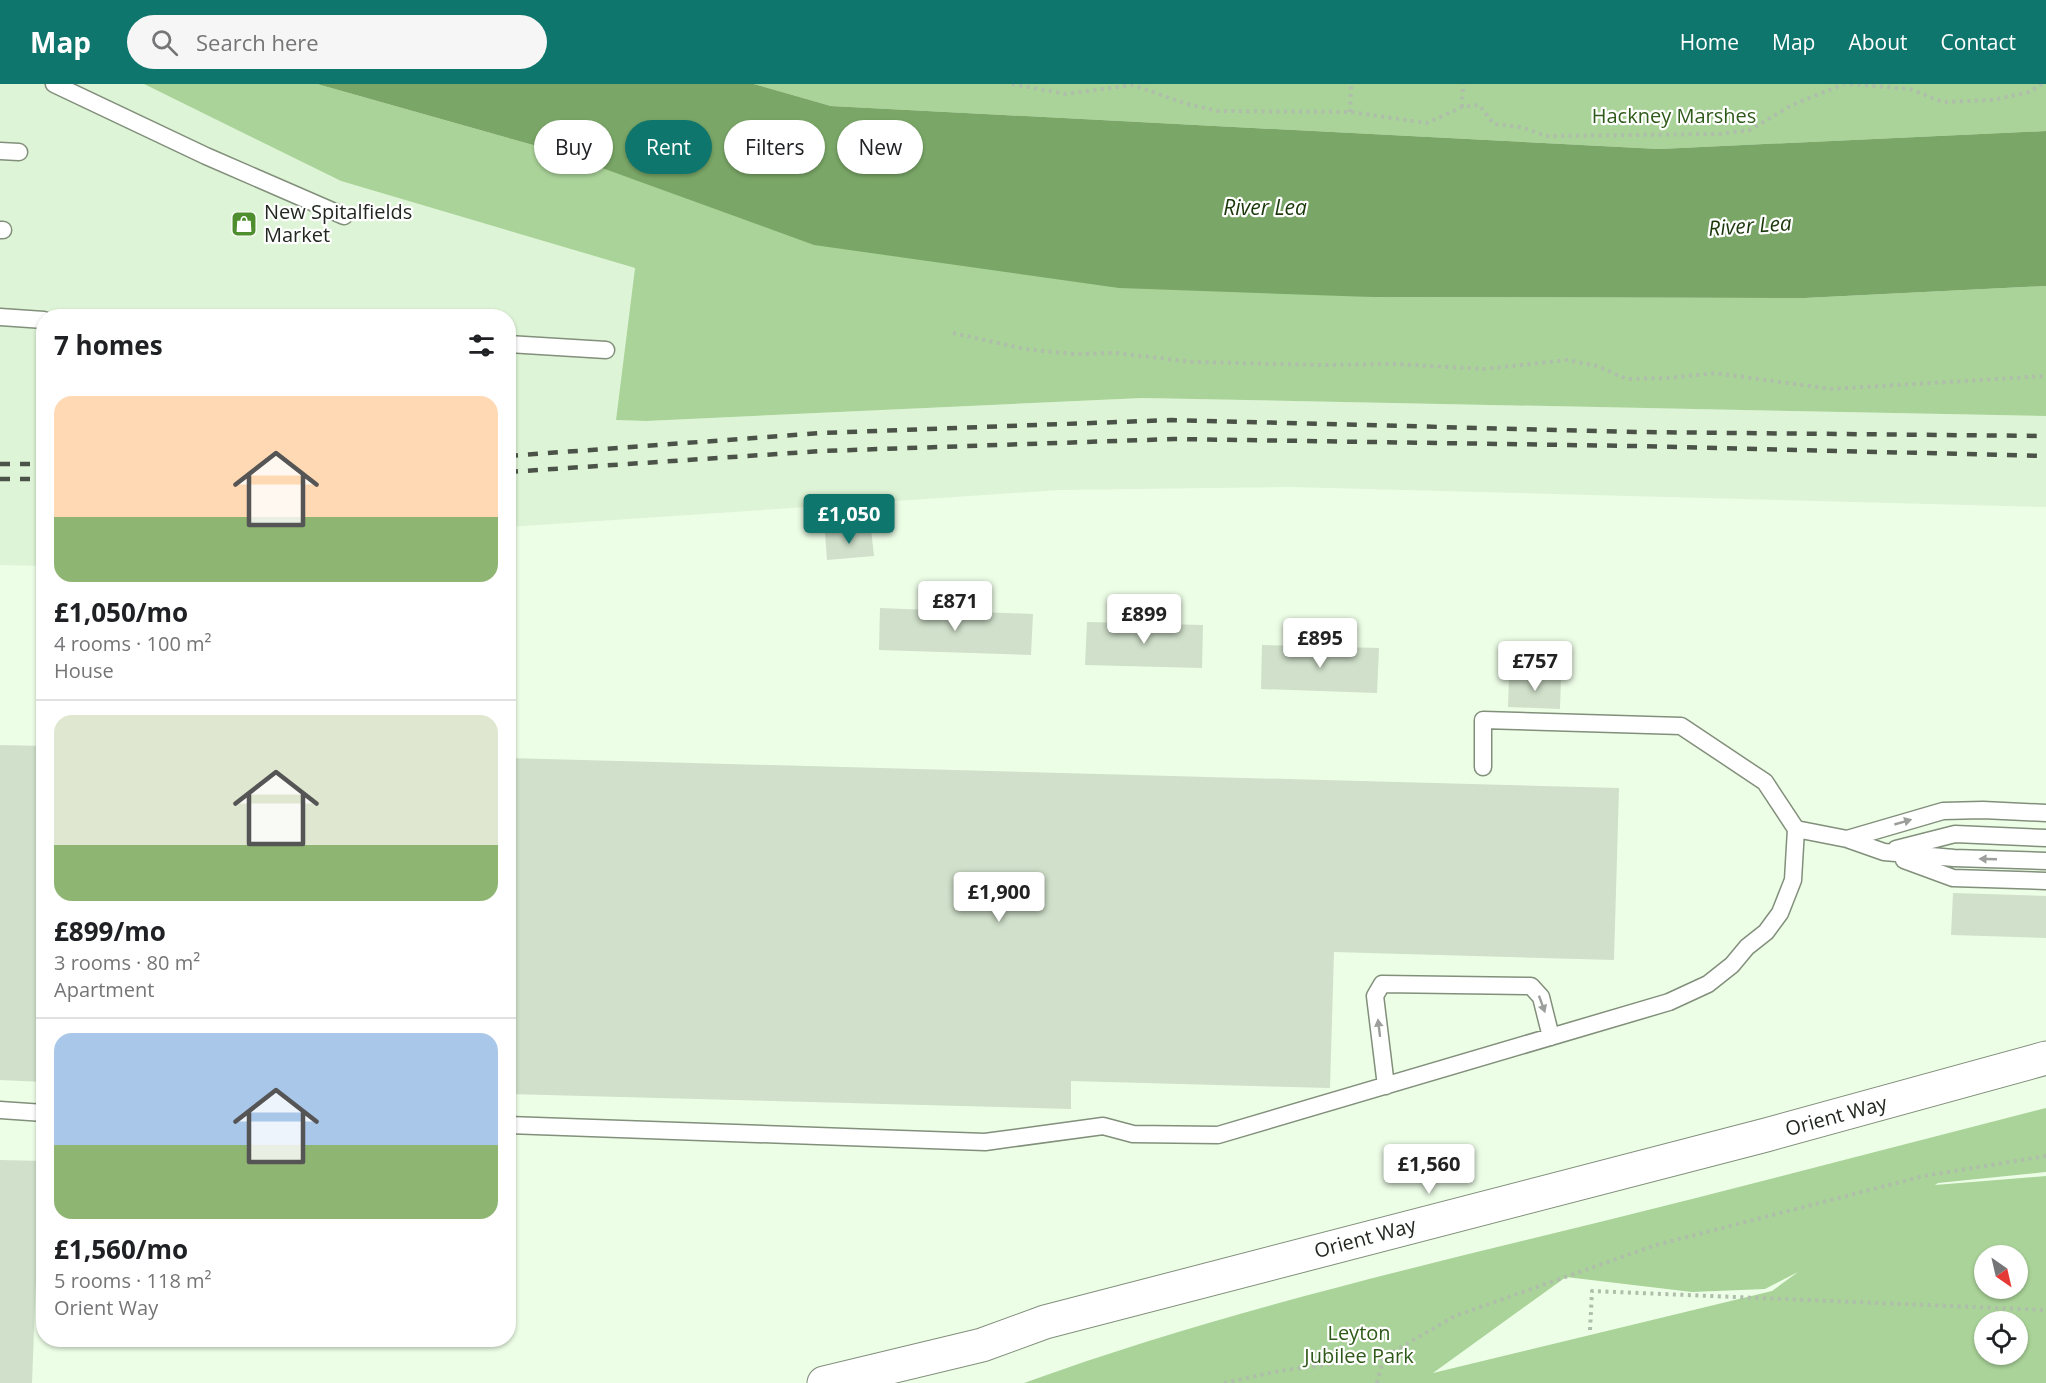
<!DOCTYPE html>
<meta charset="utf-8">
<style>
:root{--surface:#fff;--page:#f6f6f6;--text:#202124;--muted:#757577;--line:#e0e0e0;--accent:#0f766e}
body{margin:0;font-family:"Open Sans",sans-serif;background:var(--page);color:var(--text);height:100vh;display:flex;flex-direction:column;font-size:22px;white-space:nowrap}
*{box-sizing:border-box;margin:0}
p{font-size:20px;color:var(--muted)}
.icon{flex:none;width:33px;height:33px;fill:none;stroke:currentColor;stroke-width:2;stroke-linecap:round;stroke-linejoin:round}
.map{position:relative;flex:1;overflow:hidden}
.sheet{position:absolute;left:36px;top:225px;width:480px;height:1038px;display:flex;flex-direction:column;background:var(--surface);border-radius:24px;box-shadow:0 2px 4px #0004}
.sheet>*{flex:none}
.hud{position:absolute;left:534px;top:36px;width:570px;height:54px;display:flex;gap:12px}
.needle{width:39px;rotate:146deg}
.fabs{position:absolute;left:1974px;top:1161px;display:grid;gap:12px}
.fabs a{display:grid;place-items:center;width:54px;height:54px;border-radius:50%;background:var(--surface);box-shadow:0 2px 4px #0004;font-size:30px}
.price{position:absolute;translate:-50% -51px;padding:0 14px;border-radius:6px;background:#fff;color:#222;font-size:20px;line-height:39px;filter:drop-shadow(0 2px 3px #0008)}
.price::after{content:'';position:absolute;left:50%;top:36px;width:18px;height:14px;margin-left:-9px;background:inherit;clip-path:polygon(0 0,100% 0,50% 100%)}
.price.selected{background:var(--accent);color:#fff}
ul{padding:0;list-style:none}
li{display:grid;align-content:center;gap:12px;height:318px;padding:0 18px}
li+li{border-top:2px solid var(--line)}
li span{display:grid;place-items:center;height:186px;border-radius:18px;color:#555}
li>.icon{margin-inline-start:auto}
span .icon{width:108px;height:108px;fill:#fffc;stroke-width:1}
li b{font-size:26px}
h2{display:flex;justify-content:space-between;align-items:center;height:72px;padding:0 18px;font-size:26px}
.pill{padding:0 21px;border-radius:27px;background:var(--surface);box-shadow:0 2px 4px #0004;font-size:21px;line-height:54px}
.pill.selected{background:var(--accent);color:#fff}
header{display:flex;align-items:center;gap:36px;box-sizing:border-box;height:84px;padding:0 30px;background:var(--accent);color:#fff}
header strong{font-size:28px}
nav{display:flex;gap:33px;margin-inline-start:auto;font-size:21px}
.search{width:420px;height:54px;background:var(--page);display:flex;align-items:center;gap:15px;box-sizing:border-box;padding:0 21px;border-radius:33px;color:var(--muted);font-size:22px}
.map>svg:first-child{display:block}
</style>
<header>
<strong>Map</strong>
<div class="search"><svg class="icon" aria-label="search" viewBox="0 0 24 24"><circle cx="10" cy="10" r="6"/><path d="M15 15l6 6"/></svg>Search here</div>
<nav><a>Home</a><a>Map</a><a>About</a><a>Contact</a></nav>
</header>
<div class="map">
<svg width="2046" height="1299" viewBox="0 0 2046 1299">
<rect width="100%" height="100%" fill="#edfee7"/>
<path fill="#def4d6" d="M 0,0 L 144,0 L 341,97 L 635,184 L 616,336 L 646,337 L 1142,314 L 2046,332 L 2046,423 L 1291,403 L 1060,406 L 509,443 L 508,232 L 44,232 L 43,482 L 0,481 Z"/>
<path fill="#aad399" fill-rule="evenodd" d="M 144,0 L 317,0 L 558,68 L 1371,213 L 1805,214 L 2046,202 L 2046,332 L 1142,314 L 646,337 L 616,336 L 635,184 L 341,97 Z
M 754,0 L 2046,0 L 2046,47 L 1659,65 L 831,22 Z
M 2046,1024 L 2046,1088 L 1938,1099 L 1935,1101 L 2046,1092 L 2046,1299 L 1024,1299 C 1214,1230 1412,1184 1608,1136 C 1754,1100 1900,1061 2046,1024 ZM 1984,1172 L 2018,1172 L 2018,1204 L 1984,1204 ZM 1798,1188 L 1772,1207 L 1433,1289 L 1566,1193 L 1692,1208 L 1765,1205 ZM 1984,1238 L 2018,1238 L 2018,1270 L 1984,1270 Z"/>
<path fill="#7aa767" d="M 317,0 L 754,0 L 831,22 L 1659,65 L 2046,47 L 2046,202 L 1805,214 L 1371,213 L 1119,204 L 814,161 L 558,68 Z"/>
<path fill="#d0e0ca" d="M 871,445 L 874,472 L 827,476 L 825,449 Z
M 880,524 L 1033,530 L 1031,571 L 879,566 Z
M 1087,538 L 1203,541 L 1202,584 L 1085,581 Z
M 1262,561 L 1379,564 L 1377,609 L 1261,605 Z
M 1509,592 L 1561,593 L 1560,625 L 1508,623 Z
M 0,661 L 44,662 L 44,998 L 0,996 Z
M 508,674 L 1619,704 L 1614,876 L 1334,868 L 1330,1004 L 1071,997 L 1071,1025 L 508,1010 Z
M 1953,809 L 2046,812 L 2046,854 L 1951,851 Z
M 0,1076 L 44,1077 L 44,1169 L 37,1169 L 32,1299 L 0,1299 Z"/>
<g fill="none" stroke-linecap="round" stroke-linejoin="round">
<g stroke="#818f7b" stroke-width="19">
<path id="lane" d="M 54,0 L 206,72 L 344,132
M 0,67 L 19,68
M 0,146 L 3,146
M 0,233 L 44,236
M 508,260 L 606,266
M 1483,683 L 1483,636 L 1681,642 L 1765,698 L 1796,745
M 1847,755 L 1943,727 L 1983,726 L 2046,729
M 1896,765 L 1955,750 L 2046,754
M 1904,776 L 1953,794 L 2046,797
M 1386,1002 L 1375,912 L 1382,900 L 1531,902 L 1541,913 L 1551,953
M 0,1026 L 44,1029
M 508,1041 L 985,1058 L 1103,1042 L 1133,1050 L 1218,1051 L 1669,918 L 1708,900 L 1732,881 L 1747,863 L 1766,848 L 1780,829 L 1793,796 L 1796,745 L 1847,755 L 1884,768 L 1954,774 L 2046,777"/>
</g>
<g stroke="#818f7b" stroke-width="35">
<path id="secondary" d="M 824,1299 L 982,1261 L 1045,1238 L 1766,1051 L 2046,974"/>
</g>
<path stroke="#afbdab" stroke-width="4" stroke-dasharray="3 4.5" stroke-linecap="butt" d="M 1012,0 L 1066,10 L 1133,1 L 1187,20 L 1218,27 L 1350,28 L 1427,39 L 1462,23 L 1479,21 L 1494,40 L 1521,43 L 1546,52 L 1719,50 L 1750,46 L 1792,21 L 1844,0
M 1850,0 L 1910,5 L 1943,18 L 1993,16 L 2029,8 L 2042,0
M 1462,23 L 1463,0
M 1350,28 L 1351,0
M 953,249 L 1025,265 L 1073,270 L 1116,269 L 1193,278 L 1326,281 L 1396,280 L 1484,285 L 1567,276 L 1597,282 L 1627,295 L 1669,294 L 1715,289 L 1832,305 L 2046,292
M 1590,1246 L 1592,1207 L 2046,1226
M 1224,1299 L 1279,1287 L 1384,1273 L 1455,1232 L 1656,1161 L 1924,1092 L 2046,1072
M 1377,1299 L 1384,1273"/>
<use href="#lane" stroke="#fff" stroke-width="16"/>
<use href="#secondary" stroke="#fff" stroke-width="33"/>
<path stroke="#4b5348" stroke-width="4.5" stroke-dasharray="10 10" stroke-linecap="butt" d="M 508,372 L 822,349 L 1171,336 L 1635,348 L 2046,352
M 0,380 L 44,380
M 508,388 L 822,367 L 1174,355 L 1634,362 L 2046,372
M 0,395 L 44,395"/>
</g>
<defs><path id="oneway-solid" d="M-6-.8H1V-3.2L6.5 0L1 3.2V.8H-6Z" transform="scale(1.5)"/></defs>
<g fill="#9c9e9b">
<use href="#oneway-solid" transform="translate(1903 738) rotate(-16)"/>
<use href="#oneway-solid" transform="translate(1988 775) rotate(-178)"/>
<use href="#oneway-solid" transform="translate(1542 920) rotate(70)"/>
<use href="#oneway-solid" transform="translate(1379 944) rotate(-97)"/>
</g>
<defs>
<g id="shop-square" transform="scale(1.35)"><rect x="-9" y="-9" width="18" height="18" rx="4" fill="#4f8e2f" stroke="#fff"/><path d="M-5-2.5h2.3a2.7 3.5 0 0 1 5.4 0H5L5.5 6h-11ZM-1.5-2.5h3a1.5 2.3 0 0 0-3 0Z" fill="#fff"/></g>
</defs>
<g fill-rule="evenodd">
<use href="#shop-square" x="244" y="140"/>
</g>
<g text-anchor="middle" stroke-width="4.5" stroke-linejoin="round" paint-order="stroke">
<g font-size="20" fill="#2e5918" stroke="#fff">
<text x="1674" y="39">Hackney Marshes</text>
<text x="1359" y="1256">Leyton<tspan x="1359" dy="23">Jubilee Park</tspan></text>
</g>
<g font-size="20" fill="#222820" stroke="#fff" text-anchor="start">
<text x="264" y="135">New Spitalfields<tspan x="264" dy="23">Market</tspan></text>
</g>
<g font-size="20" fill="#222820" stroke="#fff">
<text transform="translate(1836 1032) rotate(-15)" y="7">Orient Way</text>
<text transform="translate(1365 1154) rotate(-15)" y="7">Orient Way</text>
</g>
<g font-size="21" font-style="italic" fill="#1a380a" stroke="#fff">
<text x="1265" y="131">River Lea</text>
<text transform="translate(1750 142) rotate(-4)" y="7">River Lea</text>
</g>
</g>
</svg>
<div class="fabs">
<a><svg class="needle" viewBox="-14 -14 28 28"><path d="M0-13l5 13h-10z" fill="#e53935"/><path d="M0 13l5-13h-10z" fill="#757577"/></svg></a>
<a><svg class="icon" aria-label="locate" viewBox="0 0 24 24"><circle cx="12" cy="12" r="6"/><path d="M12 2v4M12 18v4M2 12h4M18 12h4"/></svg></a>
</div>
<b class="price selected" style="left:849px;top:461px">£1,050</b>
<b class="price" style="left:955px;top:548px">£871</b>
<b class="price" style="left:1144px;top:561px">£899</b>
<b class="price" style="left:1320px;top:585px">£895</b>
<b class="price" style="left:1535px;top:608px">£757</b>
<b class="price" style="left:999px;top:839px">£1,900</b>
<b class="price" style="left:1429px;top:1111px">£1,560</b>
<div class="hud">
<a class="pill">Buy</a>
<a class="pill selected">Rent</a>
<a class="pill">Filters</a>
<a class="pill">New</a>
</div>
<section class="sheet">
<h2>7 homes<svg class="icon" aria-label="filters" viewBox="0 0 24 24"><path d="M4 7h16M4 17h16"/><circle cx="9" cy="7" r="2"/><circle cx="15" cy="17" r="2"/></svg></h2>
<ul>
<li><span style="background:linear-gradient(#ffd9b3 65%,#8fb573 0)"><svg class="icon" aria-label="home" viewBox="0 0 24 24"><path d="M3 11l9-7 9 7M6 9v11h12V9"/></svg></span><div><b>£1,050/mo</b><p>4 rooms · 100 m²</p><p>House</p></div></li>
<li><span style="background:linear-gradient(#dfe7d0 70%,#8fb573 0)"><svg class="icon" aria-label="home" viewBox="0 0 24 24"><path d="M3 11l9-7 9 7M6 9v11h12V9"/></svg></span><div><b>£899/mo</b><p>3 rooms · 80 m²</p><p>Apartment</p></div></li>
<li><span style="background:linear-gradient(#a9c7e8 60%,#8fb573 0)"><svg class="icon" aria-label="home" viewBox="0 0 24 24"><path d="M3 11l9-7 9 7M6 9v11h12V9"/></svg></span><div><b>£1,560/mo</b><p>5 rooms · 118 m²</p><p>Orient Way</p></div></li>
</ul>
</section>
</div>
